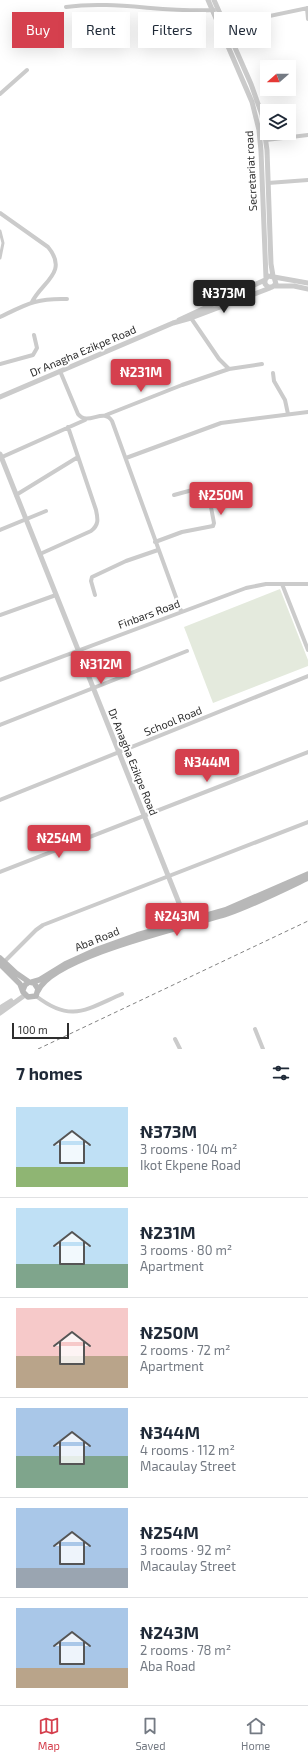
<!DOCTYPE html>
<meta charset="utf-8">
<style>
:root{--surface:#fff;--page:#f6f6f7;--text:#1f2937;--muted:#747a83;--line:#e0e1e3;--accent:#d5404e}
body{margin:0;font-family:"Exo 2",sans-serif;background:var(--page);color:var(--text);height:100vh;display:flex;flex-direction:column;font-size:15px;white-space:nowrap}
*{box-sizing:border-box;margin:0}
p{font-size:13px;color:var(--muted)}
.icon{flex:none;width:22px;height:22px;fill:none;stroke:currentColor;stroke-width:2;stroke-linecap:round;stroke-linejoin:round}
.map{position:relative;height:1049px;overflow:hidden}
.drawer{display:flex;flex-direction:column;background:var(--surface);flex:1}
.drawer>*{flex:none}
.top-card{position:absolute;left:12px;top:12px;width:284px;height:36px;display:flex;gap:8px}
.needle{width:26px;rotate:249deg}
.buttons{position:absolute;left:260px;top:60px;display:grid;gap:8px}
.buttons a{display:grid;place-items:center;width:36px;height:36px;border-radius:0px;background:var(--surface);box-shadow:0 4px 16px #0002;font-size:20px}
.scale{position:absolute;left:12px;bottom:10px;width:57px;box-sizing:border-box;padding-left:4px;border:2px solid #2e2e2e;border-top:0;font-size:11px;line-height:14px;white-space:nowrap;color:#2e2e2e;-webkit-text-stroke:3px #fff;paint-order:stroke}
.price{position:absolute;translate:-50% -34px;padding:0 9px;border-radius:4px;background:var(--accent);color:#fff;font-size:13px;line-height:26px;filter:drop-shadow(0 1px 2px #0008)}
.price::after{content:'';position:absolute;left:50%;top:24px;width:12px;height:9px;margin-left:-6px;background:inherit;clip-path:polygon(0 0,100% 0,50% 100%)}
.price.on{background:#222;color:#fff}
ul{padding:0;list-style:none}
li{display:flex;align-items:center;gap:12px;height:100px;padding:0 16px}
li+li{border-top:1px solid var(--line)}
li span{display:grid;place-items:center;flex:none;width:112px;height:80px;border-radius:0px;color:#555}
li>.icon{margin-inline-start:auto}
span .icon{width:48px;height:48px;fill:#fffc;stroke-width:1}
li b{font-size:17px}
h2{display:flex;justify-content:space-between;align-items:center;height:48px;padding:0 16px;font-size:17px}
.tag{padding:0 14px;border-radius:0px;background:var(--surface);box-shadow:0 4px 16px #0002;font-size:14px;line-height:36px}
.tag.on{background:var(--accent);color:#fff}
.dock{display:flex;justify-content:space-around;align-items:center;height:56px;border-top:1px solid var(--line);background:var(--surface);font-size:11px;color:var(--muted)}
.dock a{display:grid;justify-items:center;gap:2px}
.dock .on{color:var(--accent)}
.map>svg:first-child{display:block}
</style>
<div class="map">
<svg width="308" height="1049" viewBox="0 0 308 1049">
<rect width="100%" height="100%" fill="#fff"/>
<path fill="#e4eadd" d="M 280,589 L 308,660 L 308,666 L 213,703 L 184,627 Z"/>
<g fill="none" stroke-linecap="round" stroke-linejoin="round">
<path stroke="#cbcbcb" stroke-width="3" d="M 0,231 L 3,243 L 0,258"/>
<path stroke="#cbcbcb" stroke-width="4" d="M 66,7 C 114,0 164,13 214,10
M 307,8 L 308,19
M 226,25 L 308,8
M 0,94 L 27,70
M 266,140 L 308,135
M 268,183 L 308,180
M 0,213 L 48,247 C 69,272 42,282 32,302
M 0,317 C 27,304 36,298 67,299
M 191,318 L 219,359 L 229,369 L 262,364
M 0,364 L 33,355 L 37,348 L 34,335
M 60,371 L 78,414 C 88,427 103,407 112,421 L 181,611
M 273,373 L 274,381 L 285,400 L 288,414
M 106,415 L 182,385 L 229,369
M 0,458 L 85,420
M 126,458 L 221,423 L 308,412
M 16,495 L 78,457
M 0,530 L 46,511
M 155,542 L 182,532 L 213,526 L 214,523 L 207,486 L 174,495
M 40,554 L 91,531 C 99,525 98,519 96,510 L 68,427
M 282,584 L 308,650
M 95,595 L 91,581 L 92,577 L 126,561 L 158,550
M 0,615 L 56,595
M 0,680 L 246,588 L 266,584 L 308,584
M 0,725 L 187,651
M 0,800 L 308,676
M 0,872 L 308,752
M 4,962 L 36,930 L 43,925 L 308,822
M 36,996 C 71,1023 85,1010 122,994
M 255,1029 L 263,1049
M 175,1039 L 180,1049"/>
<path stroke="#cbcbcb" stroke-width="5" d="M 208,0 L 252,102 L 259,130 L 261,151 L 266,278
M 214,0 L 251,84 L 262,115 L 267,150 L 271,264 L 273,276
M 274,277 L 308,283
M 275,286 L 294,286 L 308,289
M 179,320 L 265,280 L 268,276 L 274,277 L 276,284 L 272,287 L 268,287 L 265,284 L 265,280
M 0,397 L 173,323 L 191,318 L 270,288
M 0,454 L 187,923
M 0,1008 L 11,1001
M 0,1013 L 25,995"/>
<path stroke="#b8b8b8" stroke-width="5.5" d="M 0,958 L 16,973 L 29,982
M 0,964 L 20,984 L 23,992 L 28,997 L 36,996 L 38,989 L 34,983 L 29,982 L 25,985 L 23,990
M 32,982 L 39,980 L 65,964 L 98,949 L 137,935 L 225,910 L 308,874
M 38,991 C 53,956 189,926 227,914 C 255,904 281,891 308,878"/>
<path stroke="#838383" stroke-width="1" stroke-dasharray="4 3" stroke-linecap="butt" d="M 38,1049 L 308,921"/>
</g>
<g text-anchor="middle" stroke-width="4" stroke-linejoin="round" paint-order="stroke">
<g font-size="11" fill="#2e2e2e" stroke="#fff">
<text transform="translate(251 171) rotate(-93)" y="4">Secretariat road</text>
<text transform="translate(83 351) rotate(-23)" y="4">Dr Anagha Ezikpe Road</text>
<text transform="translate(149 614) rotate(-20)" y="4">Finbars Road</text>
<text transform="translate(173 721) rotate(-22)" y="4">School Road</text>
<text transform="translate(133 762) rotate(68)" y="4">Dr Anagha Ezikpe Road</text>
<text transform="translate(97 939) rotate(-22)" y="4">Aba Road</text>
</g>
</g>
</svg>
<div class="buttons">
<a><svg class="needle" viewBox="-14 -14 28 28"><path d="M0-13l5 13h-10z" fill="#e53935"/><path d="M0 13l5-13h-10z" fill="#747a83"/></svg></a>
<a><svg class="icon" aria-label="layers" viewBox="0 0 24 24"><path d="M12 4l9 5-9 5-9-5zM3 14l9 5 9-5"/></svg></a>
</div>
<div class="scale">100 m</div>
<b class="price on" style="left:224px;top:314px">₦373M</b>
<b class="price" style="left:141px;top:393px">₦231M</b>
<b class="price" style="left:221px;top:516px">₦250M</b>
<b class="price" style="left:101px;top:685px">₦312M</b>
<b class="price" style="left:207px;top:783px">₦344M</b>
<b class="price" style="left:59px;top:859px">₦254M</b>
<b class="price" style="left:177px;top:937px">₦243M</b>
<div class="top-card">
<a class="tag on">Buy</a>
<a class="tag">Rent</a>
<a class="tag">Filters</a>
<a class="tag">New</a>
</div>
</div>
<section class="drawer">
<h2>7 homes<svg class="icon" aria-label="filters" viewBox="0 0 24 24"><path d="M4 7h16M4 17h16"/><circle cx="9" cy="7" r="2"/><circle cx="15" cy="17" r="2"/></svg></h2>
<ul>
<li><span style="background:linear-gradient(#bfe0f5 75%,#8fb573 0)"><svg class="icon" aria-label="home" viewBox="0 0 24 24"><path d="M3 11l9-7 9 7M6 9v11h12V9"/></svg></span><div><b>₦373M</b><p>3 rooms · 104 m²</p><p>Ikot Ekpene Road</p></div></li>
<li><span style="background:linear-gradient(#bfe0f5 70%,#7fa58c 0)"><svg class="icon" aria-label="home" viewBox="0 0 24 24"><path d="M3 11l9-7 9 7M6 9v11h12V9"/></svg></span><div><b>₦231M</b><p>3 rooms · 80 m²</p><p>Apartment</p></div></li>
<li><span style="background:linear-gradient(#f6c9c9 60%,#b9a48a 0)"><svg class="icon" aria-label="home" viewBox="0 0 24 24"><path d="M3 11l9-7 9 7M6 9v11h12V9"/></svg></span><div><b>₦250M</b><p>2 rooms · 72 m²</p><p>Apartment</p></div></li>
<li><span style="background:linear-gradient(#a9c7e8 60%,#7fa58c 0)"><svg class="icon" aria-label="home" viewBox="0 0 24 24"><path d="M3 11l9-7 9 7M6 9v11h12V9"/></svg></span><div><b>₦344M</b><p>4 rooms · 112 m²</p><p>Macaulay Street</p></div></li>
<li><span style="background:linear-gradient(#a9c7e8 75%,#9aa5b1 0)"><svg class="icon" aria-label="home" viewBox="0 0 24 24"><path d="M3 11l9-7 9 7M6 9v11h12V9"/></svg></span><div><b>₦254M</b><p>3 rooms · 92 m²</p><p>Macaulay Street</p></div></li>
<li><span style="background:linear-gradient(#a9c7e8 75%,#b9a48a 0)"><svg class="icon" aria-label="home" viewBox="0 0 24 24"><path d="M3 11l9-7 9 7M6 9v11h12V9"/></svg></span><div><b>₦243M</b><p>2 rooms · 78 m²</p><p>Aba Road</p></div></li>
</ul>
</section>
<nav class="dock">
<a class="on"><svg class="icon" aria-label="map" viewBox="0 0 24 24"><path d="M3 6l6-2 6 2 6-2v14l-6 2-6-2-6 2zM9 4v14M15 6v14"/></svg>Map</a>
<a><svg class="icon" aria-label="saved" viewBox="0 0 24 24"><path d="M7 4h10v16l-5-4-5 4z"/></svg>Saved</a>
<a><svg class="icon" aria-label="home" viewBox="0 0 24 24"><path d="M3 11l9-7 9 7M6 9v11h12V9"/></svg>Home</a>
</nav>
